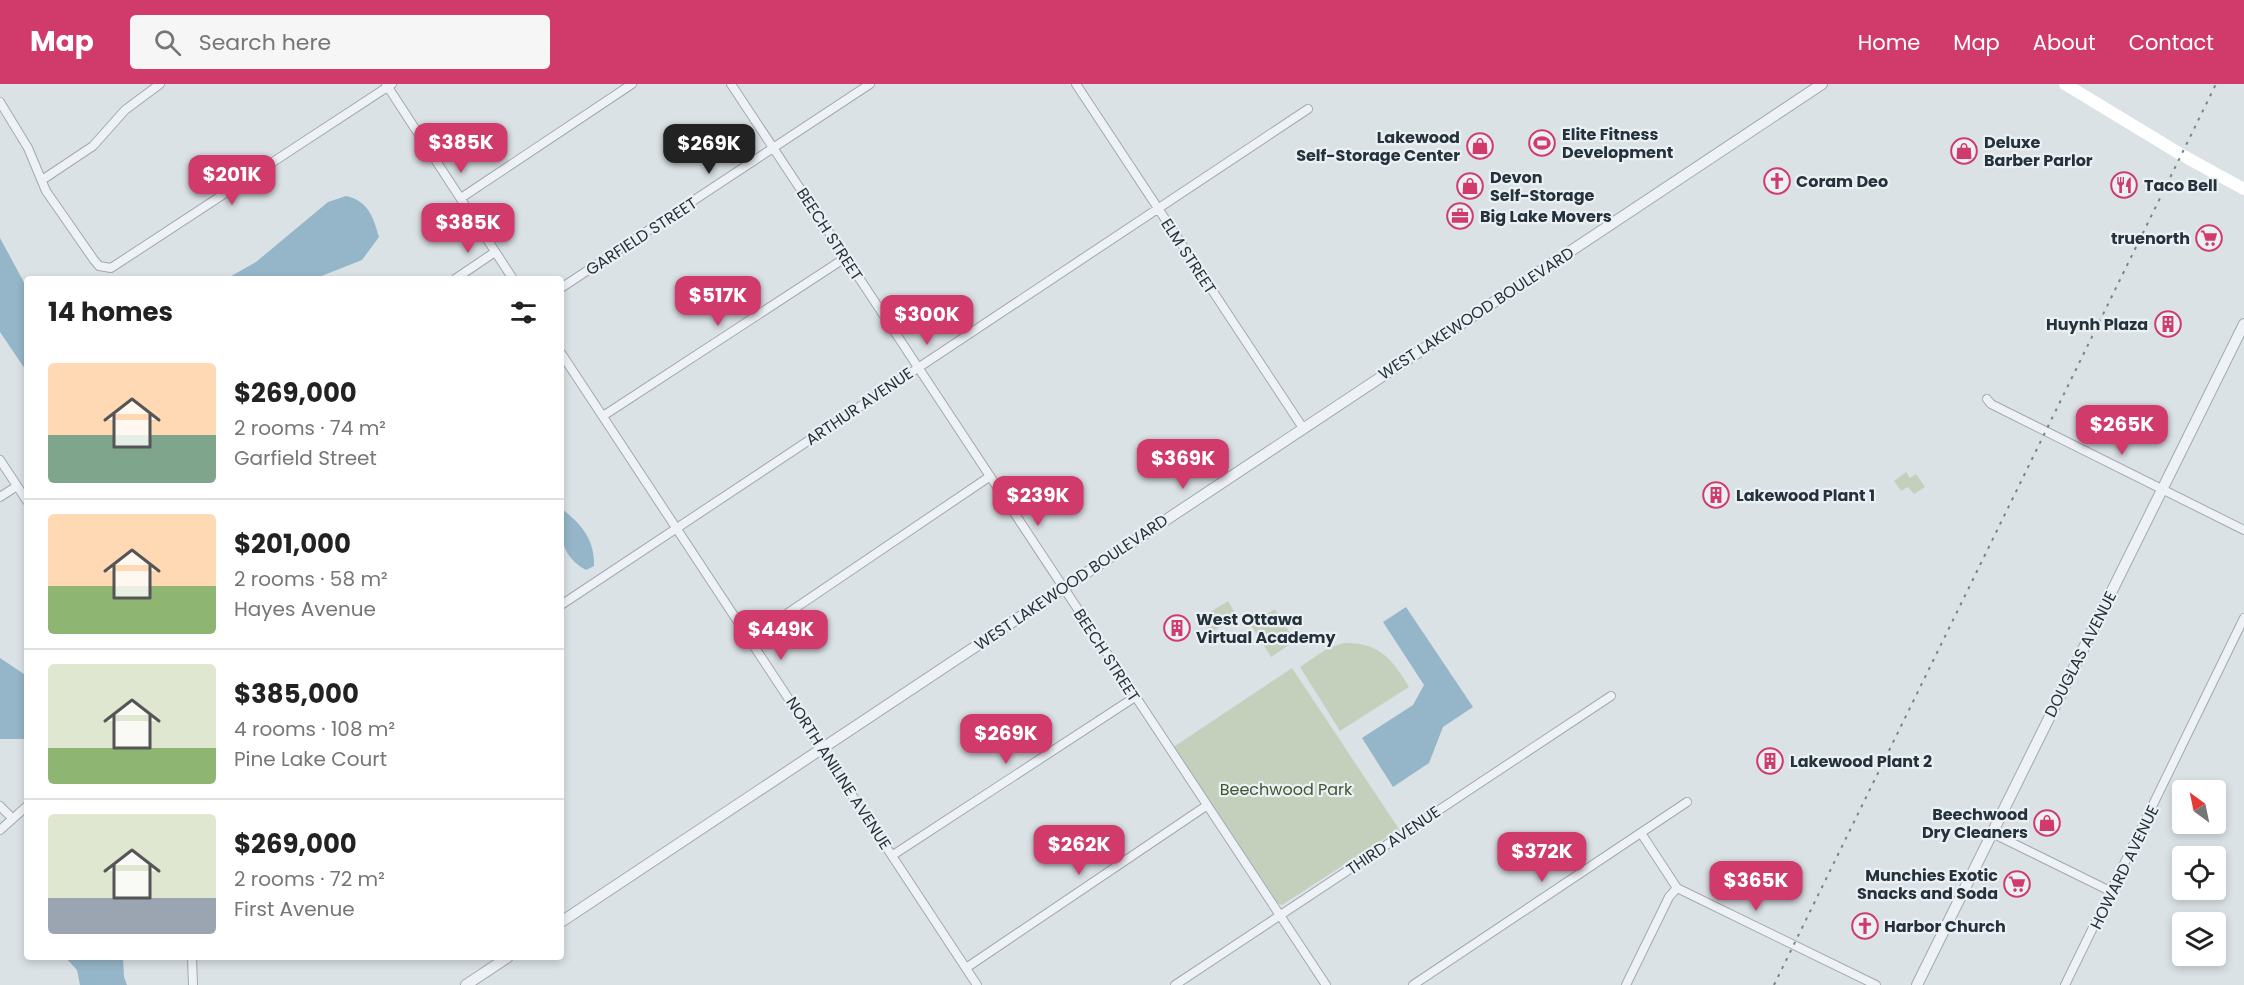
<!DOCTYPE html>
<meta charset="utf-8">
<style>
:root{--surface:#fff;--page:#f6f6f6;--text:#222;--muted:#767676;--line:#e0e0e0;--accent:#d03b6c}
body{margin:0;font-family:Poppins,sans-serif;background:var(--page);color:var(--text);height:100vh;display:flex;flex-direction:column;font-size:22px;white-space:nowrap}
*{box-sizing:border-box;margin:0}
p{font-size:20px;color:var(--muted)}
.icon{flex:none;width:33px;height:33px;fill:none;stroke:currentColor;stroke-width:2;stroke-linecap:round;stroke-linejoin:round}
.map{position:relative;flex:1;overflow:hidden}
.drawer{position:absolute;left:24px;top:192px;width:540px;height:684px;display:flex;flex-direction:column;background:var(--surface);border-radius:6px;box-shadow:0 3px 9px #0003}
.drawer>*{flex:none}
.needle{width:39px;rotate:327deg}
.fabs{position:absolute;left:2172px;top:696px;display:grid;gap:12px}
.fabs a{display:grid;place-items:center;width:54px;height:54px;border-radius:6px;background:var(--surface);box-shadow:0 3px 9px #0003;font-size:30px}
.price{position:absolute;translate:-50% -51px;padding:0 14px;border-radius:12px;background:var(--accent);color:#fff;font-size:20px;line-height:39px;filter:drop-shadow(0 2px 3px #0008)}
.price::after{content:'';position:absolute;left:50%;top:36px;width:18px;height:14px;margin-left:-9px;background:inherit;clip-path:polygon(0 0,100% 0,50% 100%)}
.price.current{background:#222;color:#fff}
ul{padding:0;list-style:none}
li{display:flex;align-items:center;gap:18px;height:150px;padding:0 24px}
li+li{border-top:2px solid var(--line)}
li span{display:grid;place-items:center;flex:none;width:168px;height:120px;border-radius:6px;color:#555}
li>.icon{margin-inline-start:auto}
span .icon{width:72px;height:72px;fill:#fffc;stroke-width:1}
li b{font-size:26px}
h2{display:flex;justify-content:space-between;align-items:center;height:72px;padding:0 24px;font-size:26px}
header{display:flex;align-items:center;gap:36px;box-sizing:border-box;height:84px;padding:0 30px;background:var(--accent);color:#fff}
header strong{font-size:28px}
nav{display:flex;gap:33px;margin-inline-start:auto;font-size:21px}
.search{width:420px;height:54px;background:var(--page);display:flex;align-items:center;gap:15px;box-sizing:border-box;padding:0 21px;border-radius:6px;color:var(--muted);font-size:22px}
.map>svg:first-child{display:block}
</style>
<header>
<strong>Map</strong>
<div class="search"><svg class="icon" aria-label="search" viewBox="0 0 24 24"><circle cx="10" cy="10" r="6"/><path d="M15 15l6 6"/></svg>Search here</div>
<nav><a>Home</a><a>Map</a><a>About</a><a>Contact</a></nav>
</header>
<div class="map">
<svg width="2244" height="901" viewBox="0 0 2244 901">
<rect width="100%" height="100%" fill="#dbe2e6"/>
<path fill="#c5d0bc" d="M 1906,388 L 1910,394 L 1916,390 L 1925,403 L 1914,410 L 1908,403 L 1901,407 L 1894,397 Z
M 1228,517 L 1238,534 L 1213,547 L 1209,546 L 1202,533 Z
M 1275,525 L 1295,557 L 1271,573 L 1250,540 Z
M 1344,559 C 1378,558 1393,575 1409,603 L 1340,647 L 1300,583 L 1328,564 Z
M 1292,584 L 1399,745 L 1282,821 L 1275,818 L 1172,664 Z"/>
<path fill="#95b6c8" d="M 346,112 C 368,117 373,132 379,153 L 362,176 L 314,195 L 226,195 L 256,178 L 328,118 Z
M 0,154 L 27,204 L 27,288 L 0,248 Z
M 561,424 C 581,440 595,455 594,482 L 586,486 C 559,471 561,451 561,424 Z
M 1406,523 L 1473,623 L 1443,643 L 1429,679 L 1393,703 L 1362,654 L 1413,621 L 1424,601 L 1383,538 Z
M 0,574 L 27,592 L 27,655 L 0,655 Z
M 65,873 L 123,873 L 124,893 L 127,901 L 80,901 L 77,886 Z"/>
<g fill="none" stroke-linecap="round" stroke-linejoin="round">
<g stroke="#a1aab0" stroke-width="10">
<path id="minor" d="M 386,0 L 513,195
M 731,0 L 1326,901
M 1076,0 L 1303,344
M 0,18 L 28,64 L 46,107 L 94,176 L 99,182 L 111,184 L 392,0
M 42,96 L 93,62 L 125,26 L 160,0
M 461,114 L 632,0
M 455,195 L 495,168
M 561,204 L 870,0
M 561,269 L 977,901
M 1987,315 L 1991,320 L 2244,446
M 603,332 L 845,174
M 0,376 L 27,417
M 0,413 L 17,402
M 561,521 L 1308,25
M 751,554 L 989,393
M 0,722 L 12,734
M 0,746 L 27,722
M 1641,749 L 1677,804 L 1876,901
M 1992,749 L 2112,808
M 893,771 L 1135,613
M 192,873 L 193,901
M 966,884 L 1206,722
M 1175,901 L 1611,612
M 1413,901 L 1687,718
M 1626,901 L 1669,813 L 1677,804
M 2065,901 L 2244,534"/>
</g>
<g stroke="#a1aab0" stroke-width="12">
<path id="tertiary" d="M 561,838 L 1822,0
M 466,901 L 508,873
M 1917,901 L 2244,240"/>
</g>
<use href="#minor" stroke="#eef1f5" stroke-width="8"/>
<use href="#tertiary" stroke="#eef1f5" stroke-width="10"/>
<path stroke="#fff" stroke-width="12" d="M 2065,0 L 2182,71 L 2244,105"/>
<path stroke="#758490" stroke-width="2" stroke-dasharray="3 6" stroke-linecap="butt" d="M 1774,901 L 2216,0"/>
</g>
<defs>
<g id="stadium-ring" transform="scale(1.35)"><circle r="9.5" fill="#ebf0f4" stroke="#d03b6c" stroke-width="1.5"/><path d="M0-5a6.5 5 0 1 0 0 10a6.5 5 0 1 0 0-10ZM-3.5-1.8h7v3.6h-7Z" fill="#d03b6c"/></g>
<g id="shop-ring" transform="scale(1.35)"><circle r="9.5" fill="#ebf0f4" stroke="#d03b6c" stroke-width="1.5"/><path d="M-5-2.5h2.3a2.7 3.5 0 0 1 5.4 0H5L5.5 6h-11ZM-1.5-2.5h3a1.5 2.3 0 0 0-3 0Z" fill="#d03b6c"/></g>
<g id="church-ring" transform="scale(1.35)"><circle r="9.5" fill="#ebf0f4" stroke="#d03b6c" stroke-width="1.5"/><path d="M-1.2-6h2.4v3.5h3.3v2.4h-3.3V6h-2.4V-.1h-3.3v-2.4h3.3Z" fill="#d03b6c"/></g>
<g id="restaurant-ring" transform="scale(1.35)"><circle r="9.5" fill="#ebf0f4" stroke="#d03b6c" stroke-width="1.5"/><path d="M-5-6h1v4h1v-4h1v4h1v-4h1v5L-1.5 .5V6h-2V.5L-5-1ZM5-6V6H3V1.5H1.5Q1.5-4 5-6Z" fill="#d03b6c"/></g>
<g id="office-ring" transform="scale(1.35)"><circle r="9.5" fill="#ebf0f4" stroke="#d03b6c" stroke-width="1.5"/><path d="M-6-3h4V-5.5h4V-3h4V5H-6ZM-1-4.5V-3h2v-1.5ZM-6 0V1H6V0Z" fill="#d03b6c"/></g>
<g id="supermarket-ring" transform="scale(1.35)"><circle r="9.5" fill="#ebf0f4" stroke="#d03b6c" stroke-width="1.5"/><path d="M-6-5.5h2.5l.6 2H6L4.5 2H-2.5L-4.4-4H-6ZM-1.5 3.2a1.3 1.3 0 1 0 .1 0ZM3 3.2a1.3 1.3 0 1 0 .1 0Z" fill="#d03b6c"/></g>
<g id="building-ring" transform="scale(1.35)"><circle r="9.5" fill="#ebf0f4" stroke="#d03b6c" stroke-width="1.5"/><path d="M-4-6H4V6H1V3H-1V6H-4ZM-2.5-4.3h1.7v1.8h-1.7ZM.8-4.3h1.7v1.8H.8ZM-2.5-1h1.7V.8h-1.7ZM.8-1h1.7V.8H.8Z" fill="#d03b6c"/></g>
</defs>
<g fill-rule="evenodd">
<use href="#stadium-ring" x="1542" y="59"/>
<use href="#shop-ring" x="1480" y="62"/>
<use href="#shop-ring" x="1964" y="67"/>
<use href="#church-ring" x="1777" y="97"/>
<use href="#restaurant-ring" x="2124" y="101"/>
<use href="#shop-ring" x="1470" y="102"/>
<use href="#office-ring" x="1460" y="132"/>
<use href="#supermarket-ring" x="2209" y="154"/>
<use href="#building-ring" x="2168" y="240"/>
<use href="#building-ring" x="1716" y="411"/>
<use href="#building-ring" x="1177" y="544"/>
<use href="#building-ring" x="1770" y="677"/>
<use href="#shop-ring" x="2047" y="739"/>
<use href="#supermarket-ring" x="2017" y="800"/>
<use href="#church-ring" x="1865" y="842"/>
</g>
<g text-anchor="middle" stroke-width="4.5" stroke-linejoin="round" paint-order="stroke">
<g font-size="16" font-weight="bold" fill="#25323c" stroke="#ebf0f4" text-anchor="start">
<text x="1562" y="56">Elite Fitness<tspan x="1562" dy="18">Development</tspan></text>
<text x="1460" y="59" text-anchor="end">Lakewood<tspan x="1460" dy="18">Self-Storage Center</tspan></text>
<text x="1984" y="64">Deluxe<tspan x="1984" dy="18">Barber Parlor</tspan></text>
<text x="1490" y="99">Devon<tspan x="1490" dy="18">Self-Storage</tspan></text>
<text x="1796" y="103">Coram Deo</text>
<text x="2144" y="107">Taco Bell</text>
<text x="1480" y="138">Big Lake Movers</text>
<text x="2190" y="160" text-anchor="end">truenorth</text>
<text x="2148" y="246" text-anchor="end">Huynh Plaza</text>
<text x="1736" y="417">Lakewood Plant 1</text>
<text x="1196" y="541">West Ottawa<tspan x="1196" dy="18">Virtual Academy</tspan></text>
<text x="1790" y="683">Lakewood Plant 2</text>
<text x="2028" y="736" text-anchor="end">Beechwood<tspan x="2028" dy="18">Dry Cleaners</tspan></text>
<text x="1998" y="797" text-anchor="end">Munchies Exotic<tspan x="1998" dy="18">Snacks and Soda</tspan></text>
<text x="1884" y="848">Harbor Church</text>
</g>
<g font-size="16" fill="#25323c" stroke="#ebf0f4">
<text transform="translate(830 150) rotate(57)" y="6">BEECH STREET</text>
<text transform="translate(641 152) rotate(-33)" y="6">GARFIELD STREET</text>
<text transform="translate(1189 172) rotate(57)" y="6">ELM STREET</text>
<text transform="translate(1476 229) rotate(-33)" y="6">WEST LAKEWOOD BOULEVARD</text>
<text transform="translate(859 322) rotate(-34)" y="6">ARTHUR AVENUE</text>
<text transform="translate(1071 498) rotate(-34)" y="6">WEST LAKEWOOD BOULEVARD</text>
<text transform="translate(2080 570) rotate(-63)" y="6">DOUGLAS AVENUE</text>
<text transform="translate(1107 571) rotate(57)" y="6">BEECH STREET</text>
<text transform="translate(839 689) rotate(57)" y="6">NORTH ANILINE AVENUE</text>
<text transform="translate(1393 756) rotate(-34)" y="6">THIRD AVENUE</text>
<text transform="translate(2124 783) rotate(-64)" y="6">HOWARD AVENUE</text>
</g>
<g font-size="16" fill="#405832" stroke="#ebf0f4">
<text x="1286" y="711">Beechwood Park</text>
</g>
</g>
</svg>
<div class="fabs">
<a><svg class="needle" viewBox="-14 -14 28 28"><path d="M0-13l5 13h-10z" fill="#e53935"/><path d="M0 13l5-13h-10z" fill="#767676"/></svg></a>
<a><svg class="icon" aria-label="locate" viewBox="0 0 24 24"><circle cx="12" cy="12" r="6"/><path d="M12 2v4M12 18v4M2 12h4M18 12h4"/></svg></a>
<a><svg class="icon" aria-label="layers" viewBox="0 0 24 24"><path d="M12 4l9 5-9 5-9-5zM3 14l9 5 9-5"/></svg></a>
</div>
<b class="price" style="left:461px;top:90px">$385K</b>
<b class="price current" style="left:709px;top:91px">$269K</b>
<b class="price" style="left:232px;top:122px">$201K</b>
<b class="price" style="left:468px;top:170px">$385K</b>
<b class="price" style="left:718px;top:243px">$517K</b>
<b class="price" style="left:927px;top:262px">$300K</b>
<b class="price" style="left:2122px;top:372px">$265K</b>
<b class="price" style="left:1183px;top:406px">$369K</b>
<b class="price" style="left:1038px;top:443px">$239K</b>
<b class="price" style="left:781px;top:577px">$449K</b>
<b class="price" style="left:1006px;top:681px">$269K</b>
<b class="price" style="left:1079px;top:792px">$262K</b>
<b class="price" style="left:1542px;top:799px">$372K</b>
<b class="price" style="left:1756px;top:828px">$365K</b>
<section class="drawer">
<h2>14 homes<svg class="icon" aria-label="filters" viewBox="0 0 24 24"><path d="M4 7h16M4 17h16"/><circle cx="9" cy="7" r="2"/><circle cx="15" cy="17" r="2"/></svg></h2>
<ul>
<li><span style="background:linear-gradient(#ffd9b3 60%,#7fa58c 0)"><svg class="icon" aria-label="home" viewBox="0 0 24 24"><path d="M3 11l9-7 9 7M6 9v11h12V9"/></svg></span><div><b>$269,000</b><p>2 rooms · 74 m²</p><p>Garfield Street</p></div></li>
<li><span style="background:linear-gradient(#ffd9b3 60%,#8fb573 0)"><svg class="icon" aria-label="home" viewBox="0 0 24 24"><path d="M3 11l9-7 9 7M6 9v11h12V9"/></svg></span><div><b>$201,000</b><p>2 rooms · 58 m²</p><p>Hayes Avenue</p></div></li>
<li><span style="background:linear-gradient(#dfe7d0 70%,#8fb573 0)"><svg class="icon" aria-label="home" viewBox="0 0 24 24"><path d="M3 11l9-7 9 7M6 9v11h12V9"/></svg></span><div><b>$385,000</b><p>4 rooms · 108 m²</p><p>Pine Lake Court</p></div></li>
<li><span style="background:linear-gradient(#dfe7d0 70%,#9aa5b1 0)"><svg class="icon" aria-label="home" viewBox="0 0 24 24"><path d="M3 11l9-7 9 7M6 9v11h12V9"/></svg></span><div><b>$269,000</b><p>2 rooms · 72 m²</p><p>First Avenue</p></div></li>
</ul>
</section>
</div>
